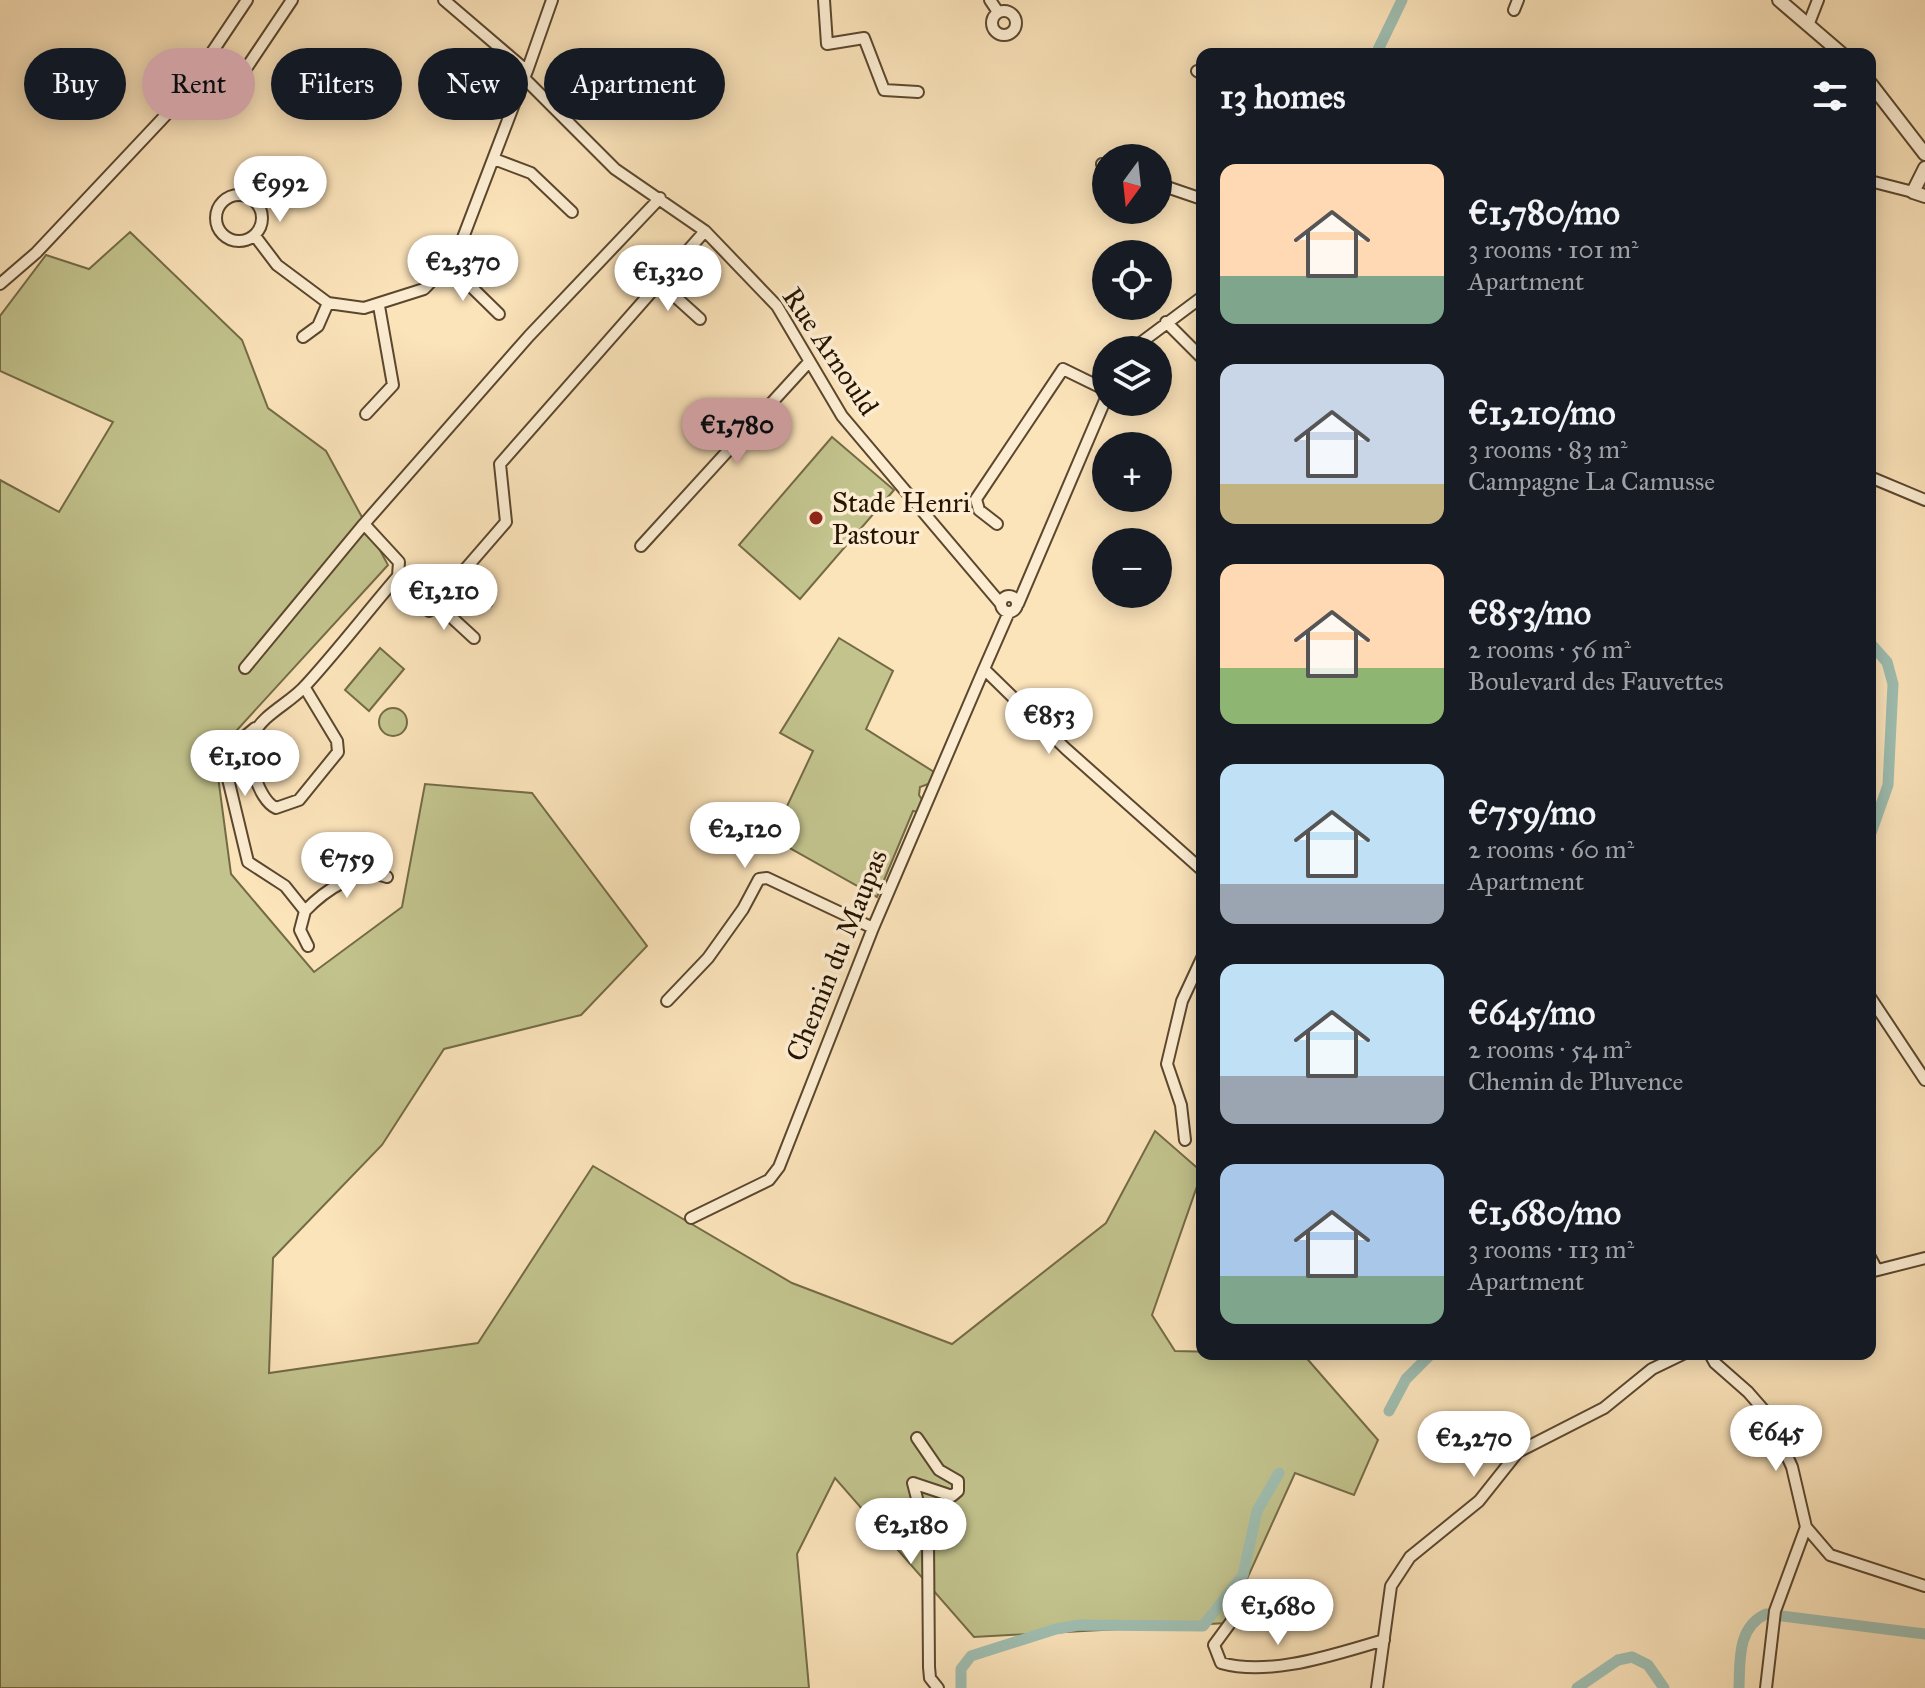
<!DOCTYPE html>
<meta charset="utf-8">
<style>
:root{--surface:#171b24;--page:#242831;--text:#f1f3f6;--muted:#9ea1a6;--accent:#c59692}
body{margin:0;font-family:"IM FELL Great Primer",serif;background:var(--page);color:var(--text);height:100vh;display:flex;flex-direction:column;font-size:30px;white-space:nowrap}
*{box-sizing:border-box;margin:0}
p{font-size:26px;color:var(--muted)}
.icon{flex:none;width:44px;height:44px;fill:none;stroke:currentColor;stroke-width:2;stroke-linecap:round;stroke-linejoin:round}
.map{position:relative;flex:1;overflow:hidden}
.panel{position:absolute;left:1196px;top:48px;width:680px;height:1312px;display:flex;flex-direction:column;background:var(--surface);border-radius:16px;box-shadow:0 4px 20px #0003}
.panel>*{flex:none}
.guide{position:absolute;left:24px;top:48px;width:760px;height:72px;display:flex;gap:16px}
.needle{width:52px;rotate:195deg}
.fabs{position:absolute;left:1092px;top:144px;display:grid;gap:16px}
.fabs a{display:grid;place-items:center;width:80px;height:80px;border-radius:50%;background:var(--surface);box-shadow:0 4px 20px #0003;font-size:40px}
.price{position:absolute;translate:-50% -68px;padding:0 18px;border-radius:28px;background:#fff;color:#222;font-size:26px;line-height:52px;filter:drop-shadow(0 2px 4px #0008)}
.price::after{content:'';position:absolute;left:50%;top:48px;width:24px;height:18px;margin-left:-12px;background:inherit;clip-path:polygon(0 0,100% 0,50% 100%)}
.price.current{background:var(--accent);color:#111}
ul{padding:0;list-style:none}
li{display:flex;align-items:center;gap:24px;height:200px;padding:0 24px}
li span{display:grid;place-items:center;flex:none;width:224px;height:160px;border-radius:16px;color:#555}
li>.icon{margin-inline-start:auto}
span .icon{width:96px;height:96px;fill:#fffc;stroke-width:1}
li b{font-size:34px}
h2{display:flex;justify-content:space-between;align-items:center;height:96px;padding:0 24px;font-size:34px}
.pill{padding:0 28px;border-radius:36px;background:var(--surface);box-shadow:0 4px 20px #0003;font-size:28px;line-height:72px}
.pill.current{background:var(--accent);color:#111}
.map>svg:first-child{display:block}
</style>
<div class="map">
<svg width="1925" height="1688" viewBox="0 0 1925 1688">
<rect width="100%" height="100%" fill="#fbe3ba"/>
<filter id="stains"><feTurbulence type="fractalNoise" baseFrequency=".0025" numOctaves="4"/><feColorMatrix values="0 0 0 0 .2 0 0 0 0 .09 0 0 0 0 .02 0 0 0 .5 -.17"/></filter>
<radialGradient id="worn" r=".72"><stop offset=".6" stop-color="#630" stop-opacity="0"/><stop offset="1" stop-color="#630" stop-opacity=".3"/></radialGradient>
<path fill="#c2c38d" stroke="#746b46" stroke-width="2" d="M 130,232 L 242,340 L 268,408 L 326,451 L 388,565 L 215,754 L 231,874 L 314,972 L 402,907 L 425,784 L 532,793 L 647,946 L 581,1015 L 444,1049 L 382,1145 L 273,1258 L 269,1373 L 478,1343 L 593,1166 L 792,1283 L 952,1344 L 1106,1223 L 1155,1131 L 1202,1172 L 1152,1315 L 1175,1351 L 1303,1354 L 1378,1440 L 1354,1495 L 1295,1473 L 1227,1623 L 974,1637 L 835,1478 L 797,1554 L 809,1688 L 0,1688 L 0,480 L 59,512 L 113,422 L 0,371 L 0,316 L 46,255 L 89,269 Z
M 832,437 L 894,490 L 800,599 L 739,545 Z
M 839,638 L 893,671 L 866,729 L 934,772 L 931,783 L 920,787 L 919,795 L 923,801 L 918,812 L 913,811 L 877,897 L 772,838 L 813,751 L 780,733 Z
M 380,648 L 404,669 L 369,711 L 345,690 Z
M379 722a14 14 0 1 1 28 0a14 14 0 1 1-28 0Z"/>
<g fill="none" stroke-linecap="round" stroke-linejoin="round">
<path stroke="#9fbeb1" stroke-width="11" d="M 1376,54 L 1402,0
M 1870,643 L 1887,662 L 1893,684 L 1888,785 L 1870,836
M 1389,1411 L 1406,1379 L 1431,1354
M 961,1688 L 961,1669 L 971,1656 L 1056,1629 L 1079,1625 L 1203,1626 L 1243,1575 L 1257,1511 L 1279,1473
M 1577,1688 L 1618,1660 L 1632,1657 L 1648,1665 L 1664,1688
M 1739,1688 C 1740,1661 1737,1627 1766,1614 L 1925,1634"/>
<g stroke="#5b472e" stroke-width="14">
<path id="minor" d="M 444,0 L 527,71 L 524,78 L 615,169 L 705,231 L 777,306 L 842,416 L 1001,604
M 824,0 L 827,44 L 864,38 L 884,90 L 918,92
M 990,0 L 998,12
M 1514,10 L 1518,0
M992 23a12 12 0 1 1 24 0a12 12 0 1 1-24 0Z
M 1809,23 L 1818,0
M 527,71 L 552,0
M 1197,71 L 1202,74
M 239,79 L 292,0
M 494,159 L 531,173 L 572,212
M 1102,164 L 1106,166
M 1870,181 L 1913,192
M 1158,184 L 1202,199
M216 218a23 23 0 1 1 46 0a23 23 0 1 1-46 0Z
M 255,236 L 277,265 L 328,303 L 364,308 L 424,289 L 456,256 L 524,78
M 450,266 L 499,314
M 659,282 L 700,319
M 0,284 L 36,253 L 180,100 L 247,0
M 1166,322 L 1202,358
M 303,337 L 318,326 L 328,303
M 1131,350 L 1202,297
M 366,414 L 393,385 L 379,306
M 1870,477 L 1925,500
M 997,524 L 979,510 L 976,499 L 1063,369 L 1106,390
M 641,546 L 808,363
M 458,578 L 487,602
M1001 604a8 8 0 1 1 16 0a8 8 0 1 1-16 0Z
M 436,603 L 474,638
M 1018,604 L 1106,398
M 429,611 L 506,522 L 500,464 L 705,231
M 1009,612 L 984,669 L 1066,749 L 1202,870
M 245,668 L 364,524
M 305,688 L 337,741 L 338,752 L 299,800 L 276,808 C 258,800 245,754 253,736 C 262,714 291,703 306,685 C 338,650 367,612 398,576 L 399,562 L 364,524 L 529,336 L 660,198
M 255,728 L 226,752 L 224,762 L 248,862 L 285,886 L 305,911 L 300,930 L 308,946
M 305,911 C 324,891 359,866 387,877
M 1870,997 L 1925,1080
M 667,1001 L 708,958 L 743,909 L 759,879 L 767,878 L 873,928
M 1185,1140 L 1181,1105 L 1167,1064 L 1182,1001 L 1202,958
M 691,1218 L 769,1180 L 779,1167 L 873,928 L 984,669
M 1870,1257 L 1877,1270
M 1870,1272 L 1925,1258
M 1710,1354 L 1715,1363 L 1748,1392 L 1769,1416 L 1792,1467 L 1806,1527 L 1775,1611 L 1766,1688
M 917,1438 L 939,1470 L 958,1481 L 958,1491 L 952,1496 L 913,1483 L 928,1541 L 929,1667 L 930,1678 L 938,1688
M 1806,1527 L 1830,1555 L 1925,1586
M 1253,1592 L 1214,1645 L 1221,1663 C 1271,1677 1335,1654 1384,1640
M 1377,1688 L 1391,1586 L 1410,1557 L 1479,1501 L 1518,1452 L 1604,1408 L 1652,1369 L 1683,1354"/>
</g>
<g stroke="#5b472e" stroke-width="16">
<path id="tertiary" d="M 1779,0 L 1842,54
M 1870,83 L 1925,154
M 1925,168 L 1913,192 L 1925,196"/>
</g>
<use href="#minor" stroke="#fcedd2" stroke-width="10"/>
<use href="#tertiary" stroke="#fcedd2" stroke-width="12"/>
</g>
<circle fill="#8f2418" stroke="#fcedd2" stroke-width="3" cx="816" cy="518" r="8"/>
<g text-anchor="middle" stroke-width="7" stroke-linejoin="round" paint-order="stroke">
<g font-size="28" fill="#261300" stroke="#fcedd2">
<text transform="translate(831 351) rotate(56)" y="10">Rue Arnould</text>
<text transform="translate(836 955) rotate(-68)" y="10">Chemin du Maupas</text>
</g>
<g font-size="28" fill="#261300" stroke="#fcedd2" text-anchor="start">
<text x="832" y="512">Stade Henri<tspan x="832" dy="32">Pastour</tspan></text>
</g>
</g>
<rect width="100%" height="100%" filter="url(#stains)"/>
<rect width="100%" height="100%" fill="url(#worn)"/>
</svg>
<div class="fabs">
<a><svg class="needle" viewBox="-14 -14 28 28"><path d="M0-13l5 13h-10z" fill="#e53935"/><path d="M0 13l5-13h-10z" fill="#9ea1a6"/></svg></a>
<a><svg class="icon" aria-label="locate" viewBox="0 0 24 24"><circle cx="12" cy="12" r="6"/><path d="M12 2v4M12 18v4M2 12h4M18 12h4"/></svg></a>
<a><svg class="icon" aria-label="layers" viewBox="0 0 24 24"><path d="M12 4l9 5-9 5-9-5zM3 14l9 5 9-5"/></svg></a>
<a>+</a>
<a>−</a>
</div>
<b class="price" style="left:280px;top:224px">€992</b>
<b class="price" style="left:463px;top:303px">€2,370</b>
<b class="price" style="left:668px;top:313px">€1,320</b>
<b class="price current" style="left:737px;top:466px">€1,780</b>
<b class="price" style="left:444px;top:632px">€1,210</b>
<b class="price" style="left:1049px;top:756px">€853</b>
<b class="price" style="left:245px;top:798px">€1,100</b>
<b class="price" style="left:745px;top:870px">€2,120</b>
<b class="price" style="left:347px;top:900px">€759</b>
<b class="price" style="left:1776px;top:1473px">€645</b>
<b class="price" style="left:1474px;top:1479px">€2,270</b>
<b class="price" style="left:911px;top:1566px">€2,180</b>
<b class="price" style="left:1278px;top:1647px">€1,680</b>
<div class="guide">
<a class="pill">Buy</a>
<a class="pill current">Rent</a>
<a class="pill">Filters</a>
<a class="pill">New</a>
<a class="pill">Apartment</a>
</div>
<section class="panel">
<h2>13 homes<svg class="icon" aria-label="filters" viewBox="0 0 24 24"><path d="M4 7h16M4 17h16"/><circle cx="9" cy="7" r="2"/><circle cx="15" cy="17" r="2"/></svg></h2>
<ul>
<li><span style="background:linear-gradient(#ffd9b3 70%,#7fa58c 0)"><svg class="icon" aria-label="home" viewBox="0 0 24 24"><path d="M3 11l9-7 9 7M6 9v11h12V9"/></svg></span><div><b>€1,780/mo</b><p>3 rooms · 101 m²</p><p>Apartment</p></div></li>
<li><span style="background:linear-gradient(#c9d6e8 75%,#c2b280 0)"><svg class="icon" aria-label="home" viewBox="0 0 24 24"><path d="M3 11l9-7 9 7M6 9v11h12V9"/></svg></span><div><b>€1,210/mo</b><p>3 rooms · 83 m²</p><p>Campagne La Camusse</p></div></li>
<li><span style="background:linear-gradient(#ffd9b3 65%,#8fb573 0)"><svg class="icon" aria-label="home" viewBox="0 0 24 24"><path d="M3 11l9-7 9 7M6 9v11h12V9"/></svg></span><div><b>€853/mo</b><p>2 rooms · 56 m²</p><p>Boulevard des Fauvettes</p></div></li>
<li><span style="background:linear-gradient(#bfe0f5 75%,#9aa5b1 0)"><svg class="icon" aria-label="home" viewBox="0 0 24 24"><path d="M3 11l9-7 9 7M6 9v11h12V9"/></svg></span><div><b>€759/mo</b><p>2 rooms · 60 m²</p><p>Apartment</p></div></li>
<li><span style="background:linear-gradient(#bfe0f5 70%,#9aa5b1 0)"><svg class="icon" aria-label="home" viewBox="0 0 24 24"><path d="M3 11l9-7 9 7M6 9v11h12V9"/></svg></span><div><b>€645/mo</b><p>2 rooms · 54 m²</p><p>Chemin de Pluvence</p></div></li>
<li><span style="background:linear-gradient(#a9c7e8 70%,#7fa58c 0)"><svg class="icon" aria-label="home" viewBox="0 0 24 24"><path d="M3 11l9-7 9 7M6 9v11h12V9"/></svg></span><div><b>€1,680/mo</b><p>3 rooms · 113 m²</p><p>Apartment</p></div></li>
</ul>
</section>
</div>
